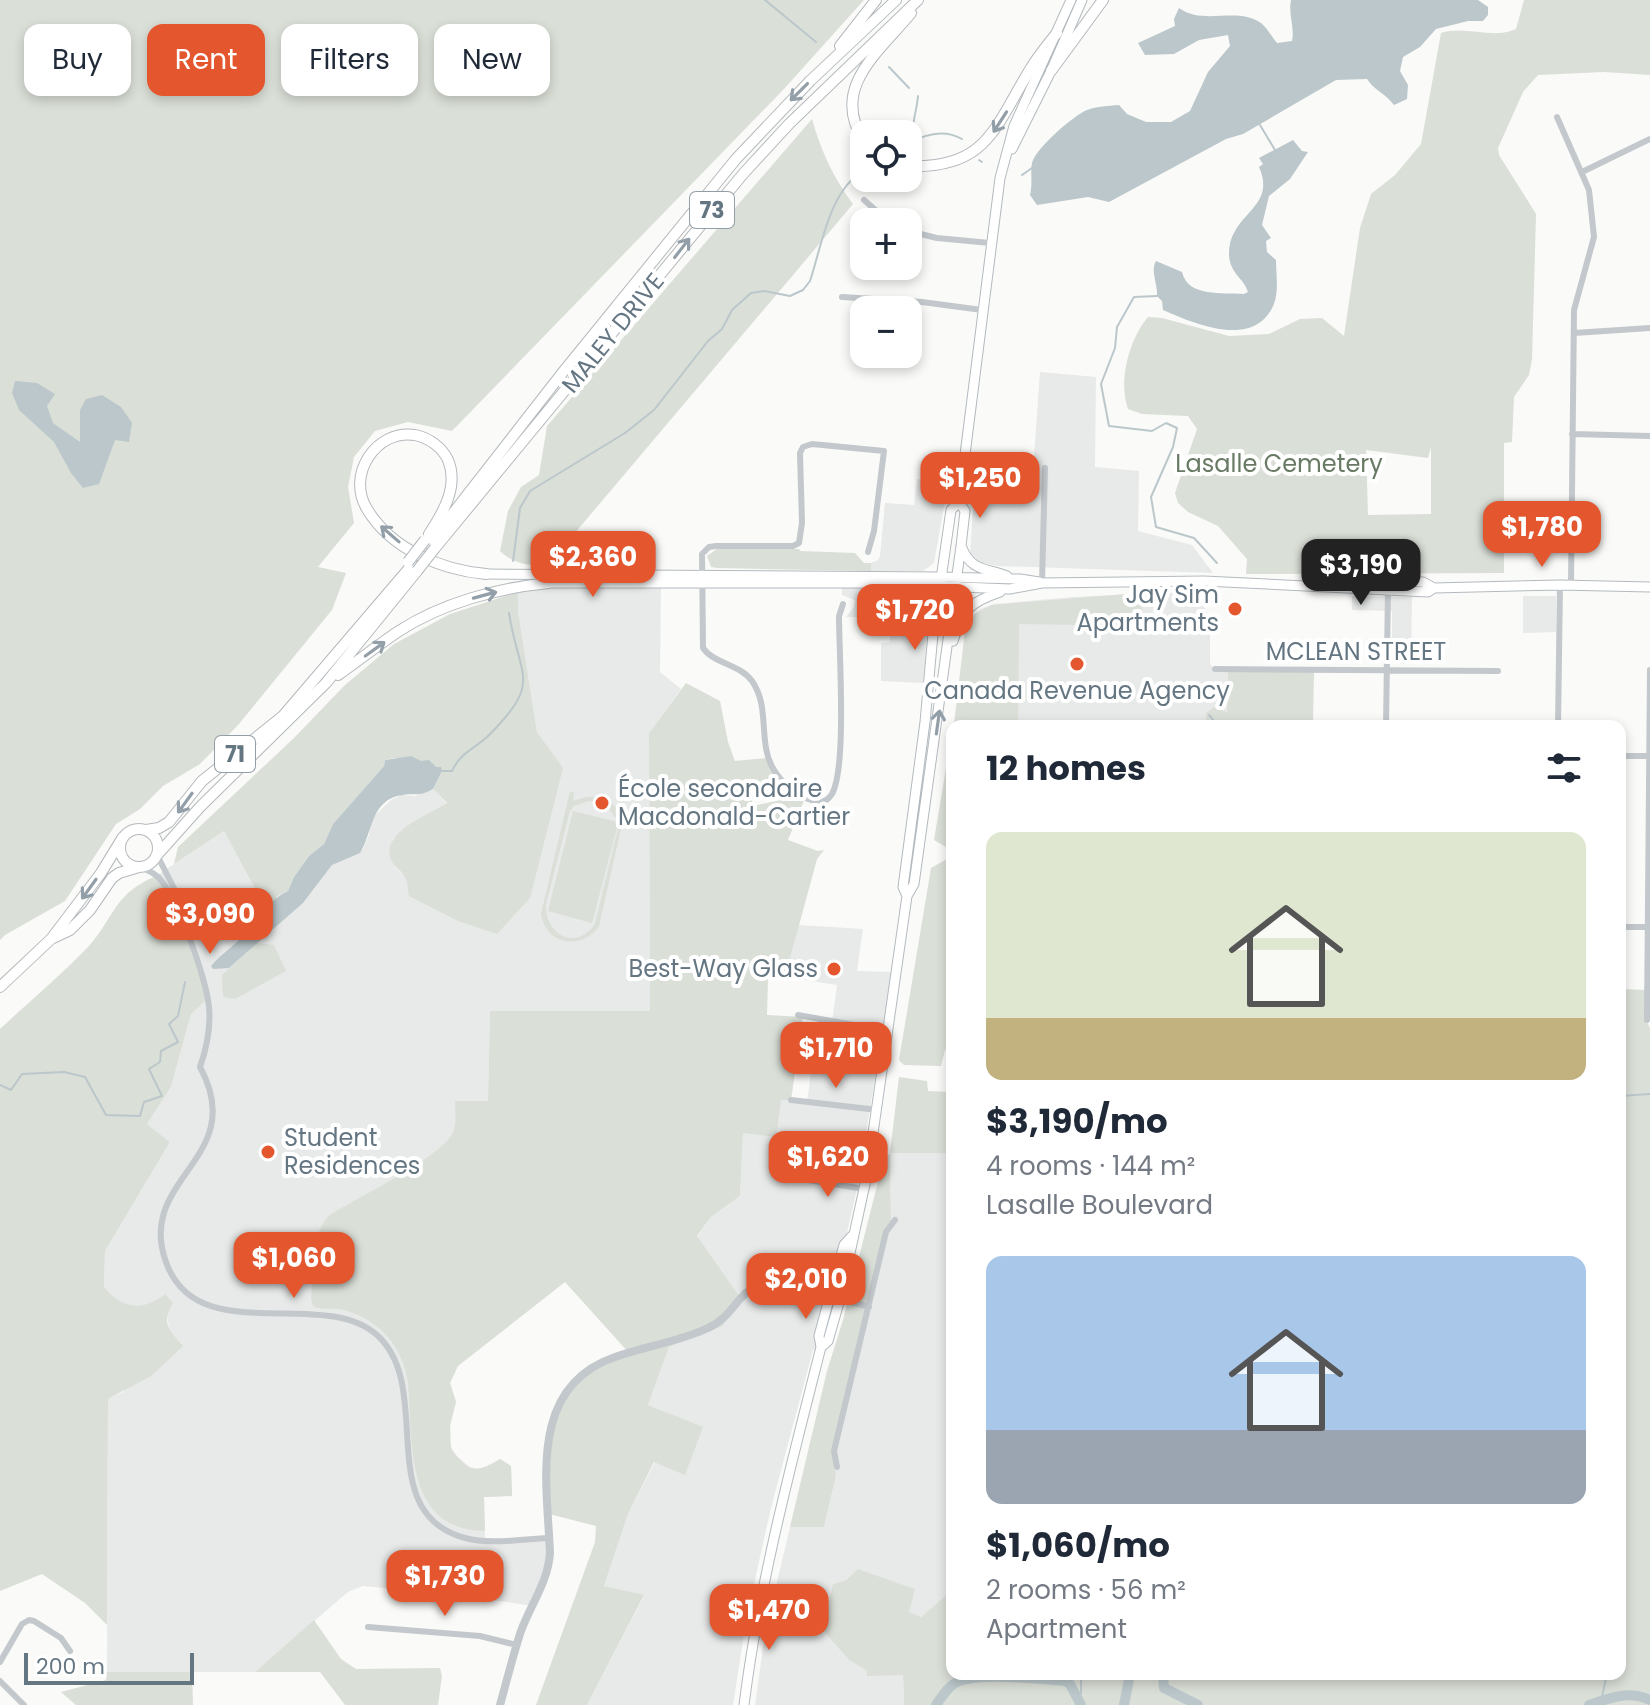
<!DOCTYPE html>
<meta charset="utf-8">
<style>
:root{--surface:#fff;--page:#f2f2f3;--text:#1f2937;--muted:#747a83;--accent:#e4572e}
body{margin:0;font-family:Poppins,sans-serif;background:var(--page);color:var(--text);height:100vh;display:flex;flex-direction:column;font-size:30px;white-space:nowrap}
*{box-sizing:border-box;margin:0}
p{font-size:26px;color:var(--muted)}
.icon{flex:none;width:44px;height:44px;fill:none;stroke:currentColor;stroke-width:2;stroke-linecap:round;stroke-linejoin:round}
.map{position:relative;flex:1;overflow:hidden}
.side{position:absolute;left:946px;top:720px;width:680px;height:960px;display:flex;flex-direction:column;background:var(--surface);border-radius:16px;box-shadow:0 4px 12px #0003}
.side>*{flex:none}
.top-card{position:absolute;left:24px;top:24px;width:760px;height:72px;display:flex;gap:16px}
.tools{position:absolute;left:850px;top:120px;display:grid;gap:16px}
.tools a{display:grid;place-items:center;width:72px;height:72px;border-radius:16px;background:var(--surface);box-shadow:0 4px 12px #0003;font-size:40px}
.scale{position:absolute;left:24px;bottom:20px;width:170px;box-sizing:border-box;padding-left:8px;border:4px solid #657683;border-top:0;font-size:22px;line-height:28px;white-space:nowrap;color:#657683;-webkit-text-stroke:6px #fff;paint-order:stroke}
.price{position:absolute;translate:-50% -68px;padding:0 18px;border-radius:16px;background:var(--accent);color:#fff;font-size:26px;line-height:52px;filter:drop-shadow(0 2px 4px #0008)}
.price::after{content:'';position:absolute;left:50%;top:48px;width:24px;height:18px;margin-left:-12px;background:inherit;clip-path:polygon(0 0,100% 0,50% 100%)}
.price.selected{background:#222;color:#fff}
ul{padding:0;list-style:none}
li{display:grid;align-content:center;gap:16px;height:424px;padding:0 40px}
li span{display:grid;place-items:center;height:248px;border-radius:16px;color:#555}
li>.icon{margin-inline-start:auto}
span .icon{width:144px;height:144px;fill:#fffc;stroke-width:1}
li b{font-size:34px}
h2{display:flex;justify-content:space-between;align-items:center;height:96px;padding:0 40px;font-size:34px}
.pill{padding:0 28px;border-radius:16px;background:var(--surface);box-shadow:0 4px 12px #0003;font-size:28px;line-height:72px}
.pill.selected{background:var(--accent);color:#fff}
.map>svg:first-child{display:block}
</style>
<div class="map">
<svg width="1650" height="1705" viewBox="0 0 1650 1705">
<rect width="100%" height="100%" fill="#fafaf8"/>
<path fill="#e8e9e9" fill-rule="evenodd" d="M 1040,372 L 1096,377 L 1095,467 L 1139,471 L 1138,531 L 1192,545 L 1213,573 L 998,566 L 977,562 L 970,557 L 975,470 L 1033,471 Z
M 917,479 L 948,484 L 934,563 L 923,571 L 871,571 L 871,563 L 878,560 L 880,556 L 885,503 L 914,505 Z
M 556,586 L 661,586 L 660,672 L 681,689 L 649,733 L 650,1012 L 490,1011 L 488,1101 L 457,1102 L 457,1366 L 450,1383 L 456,1402 L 451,1416 L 449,1443 L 456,1455 L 472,1469 L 482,1470 L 500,1459 L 511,1466 L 512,1496 L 484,1497 L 485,1541 L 550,1538 L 550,1552 L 533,1606 L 452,1594 L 363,1586 L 348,1592 L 255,1672 L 107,1672 L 108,1399 L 123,1392 L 169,1330 L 165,1294 L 153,1303 L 134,1307 L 113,1299 L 104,1287 L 105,1251 L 170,1142 L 147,1124 L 171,1087 L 191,1014 L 156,876 L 224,831 L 266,909 L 258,916 L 252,931 L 240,942 L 235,943 L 229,968 L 303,903 L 332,865 L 363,849 L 369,835 L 371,819 L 391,800 L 401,795 L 415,796 L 433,789 L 447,804 L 419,819 L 393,839 L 390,855 L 396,868 L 406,877 L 563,769 L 537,732 L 518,611 L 518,592 Z
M 842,586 L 882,586 L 923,595 L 930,603 L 923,683 L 881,681 L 881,643 L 890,642 L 890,618 L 846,617 L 854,607 L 855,600 L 842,595 Z
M 1204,591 L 1204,607 L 1210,618 L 1210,663 L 1214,670 L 1228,670 L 1227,712 L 1221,709 L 1206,724 L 1206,726 L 954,726 L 965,633 L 971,617 L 982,608 L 995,604 L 1073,597 Z
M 1352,596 L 1412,597 L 1411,664 L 1392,663 L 1392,611 L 1352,610 Z
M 1523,596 L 1556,596 L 1556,632 L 1523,633 Z
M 799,925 L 863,929 L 857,971 L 892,972 L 857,1189 L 821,1347 L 813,1350 L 771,1508 L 747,1615 L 733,1705 L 587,1705 L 644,1596 L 604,1586 L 628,1514 L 655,1462 L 703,1428 L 648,1405 L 669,1347 L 723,1326 L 697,1237 L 711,1217 L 740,1196 L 743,1133 L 782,1099 L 807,1102 L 818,1021 L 832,1023 L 837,985 L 785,977 ZM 794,1140 L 834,1144 L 829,1184 L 793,1178 Z
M 890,1153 L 952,1153 L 950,1528 L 952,1590 L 921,1617 L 908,1613 L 914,1589 L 858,1569 L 846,1580 L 833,1584 L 849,1660 L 867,1671 L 903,1675 L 904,1705 L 755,1705 L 765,1633 L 790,1527 L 824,1527 L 836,1476 L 834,1458 L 891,1223 Z"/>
<path fill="#dadfd7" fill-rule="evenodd" d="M 0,0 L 864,0 L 783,90 L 452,431 L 408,422 L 375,431 L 354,457 L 348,487 L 354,523 L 318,567 L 346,573 L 332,610 L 239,724 L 200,764 L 163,786 L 140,809 L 116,824 L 65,901 L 5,935 L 0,940 Z
M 1524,0 L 1650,0 L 1650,75 L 1604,72 L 1538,75 L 1523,92 L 1498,148 L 1499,155 L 1536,214 L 1532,360 L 1529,375 L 1514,397 L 1512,442 L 1504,443 L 1504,573 L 1246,574 L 1247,559 L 1218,526 L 1188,512 L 1178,503 L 1175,493 L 1197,429 L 1188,416 L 1142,414 L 1128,409 C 1118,382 1129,339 1148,317 L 1162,318 L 1229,336 L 1269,334 L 1300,319 L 1322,318 L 1344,336 L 1360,228 L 1371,194 L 1395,175 L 1421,144 L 1441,33 C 1465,25 1493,40 1516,29 ZM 1431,447 L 1431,514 L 1368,515 L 1366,450 L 1428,458 Z
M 812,119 C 821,151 833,177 853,204 L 547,566 C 528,565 515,565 500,551 L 508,511 L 521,487 L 539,475 L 547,426 Z
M 717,549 L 799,549 L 801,551 L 855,553 L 864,563 L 871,563 L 871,571 L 717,568 L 711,567 L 707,556 Z
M 518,592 L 518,611 L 537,732 L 563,768 L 530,898 L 497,934 L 458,921 L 409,896 C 408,891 408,882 405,877 C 401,870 393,867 390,857 C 384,830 429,815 447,803 L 433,789 L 442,771 C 424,760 407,754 385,760 L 384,766 L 333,824 L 324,844 L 309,856 L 294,877 L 288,891 L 278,896 L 266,909 L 224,831 L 174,864 L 178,847 L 294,738 L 345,685 L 394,644 L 450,614 Z
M 1126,594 L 1142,608 L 1143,626 L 1019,624 L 1018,726 L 954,724 L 965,631 L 975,614 L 991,605 Z
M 1228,670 L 1314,670 L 1313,726 L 1206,726 L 1206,713 L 1214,707 L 1227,712 Z
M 686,683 L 720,701 L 728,742 L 735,761 L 768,758 L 779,778 L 749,786 L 753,806 L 785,799 L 792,790 L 805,798 L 788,840 L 818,851 L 824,850 L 817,859 L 785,977 L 768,978 L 767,1015 L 803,1017 L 791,1100 L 781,1100 L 776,1137 L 743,1133 L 740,1196 L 711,1217 L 697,1236 L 741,1299 L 728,1313 L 723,1326 L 669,1347 L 648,1405 L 703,1427 L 685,1475 L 654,1462 L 628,1514 L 604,1586 L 644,1595 L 587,1705 L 536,1705 L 595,1542 L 596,1526 L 549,1514 L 549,1428 L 577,1380 L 629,1353 L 565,1282 L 458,1366 L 450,1383 L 456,1402 L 450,1426 L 451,1449 C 469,1472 475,1474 500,1459 L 511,1466 L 512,1496 L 484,1497 L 485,1531 C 403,1530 413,1440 408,1382 C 402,1346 380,1320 344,1310 C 333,1307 322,1311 313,1306 L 311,1298 C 314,1272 310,1233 330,1215 C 355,1199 444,1156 453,1132 C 457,1123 455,1111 455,1101 L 488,1101 L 490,1011 L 650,1011 L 649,733 Z
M 952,755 L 952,850 L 951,850 L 934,840 L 948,756 Z
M 570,791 L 574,793 L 573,801 C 596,792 613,797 623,820 L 599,926 C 582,951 546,945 541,914 ZM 589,801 L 606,804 L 618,822 L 573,811 L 548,911 L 592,923 L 618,824 L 618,828 L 595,924 C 576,952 544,934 546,904 L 570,811 L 574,806 Z
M 945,860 L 952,860 L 952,1050 L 945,1050 L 941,1066 L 904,1065 L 899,1060 L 931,868 Z
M 156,876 L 172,898 L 208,998 L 191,1014 L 171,1087 L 147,1124 L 170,1142 L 105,1251 L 104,1287 C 122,1309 142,1312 165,1294 L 173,1303 C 161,1324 169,1330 183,1346 L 151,1376 L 108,1399 L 107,1625 L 85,1603 L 42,1574 L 0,1591 L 0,1029 C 29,1002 60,976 88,947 C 116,916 112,895 156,876 Z
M 257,943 L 274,945 L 286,971 L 235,999 L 223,997 L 222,975 Z
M 1620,989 L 1647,990 L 1647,1022 L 1650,1028 L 1650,1705 L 904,1705 L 903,1675 L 867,1676 L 867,1671 L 849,1660 L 824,1631 L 833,1584 L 846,1580 L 858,1569 L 915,1589 L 909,1612 L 921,1617 L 952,1590 L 952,1674 L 1620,1674 Z
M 899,1077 L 927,1081 L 928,1091 L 952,1092 L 952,1153 L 890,1153 L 891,1223 L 834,1451 L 836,1476 L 824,1527 L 790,1527 L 827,1371 L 843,1320 L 883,1162 L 890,1153 Z
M 314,1620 L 341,1659 L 356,1669 L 440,1668 L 442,1676 L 438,1705 L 345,1705 L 320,1672 L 255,1672 Z
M 107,1672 L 192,1672 L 193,1705 L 76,1705 L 61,1692 L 106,1680 Z"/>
<path fill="#bbc7cb" d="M 1291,0 L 1478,0 L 1488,7 L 1488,15 L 1483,21 L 1468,21 L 1436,29 L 1420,47 L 1403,57 L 1400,71 L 1408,85 L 1407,99 L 1394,105 C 1386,94 1374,90 1367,79 L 1336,80 L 1243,134 L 1226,139 L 1109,202 L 1088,197 L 1037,205 L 1030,195 C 1033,183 1030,173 1032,163 C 1035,149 1074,115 1087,110 C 1097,106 1108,106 1119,105 L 1127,114 L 1146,122 L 1171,122 L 1190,111 L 1208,72 L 1230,46 L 1228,35 L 1199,40 L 1174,54 L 1145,55 L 1138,43 L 1175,26 L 1174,19 L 1179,8 C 1204,26 1237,6 1261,23 C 1267,28 1272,37 1277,43 L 1292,41 C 1295,27 1288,15 1291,0 Z
M 1293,140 L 1302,151 L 1308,152 L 1290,179 L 1269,196 L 1262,225 L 1271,238 L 1266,241 L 1267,252 L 1276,260 C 1276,273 1279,291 1274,304 C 1255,350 1195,324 1163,310 L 1162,301 L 1157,296 C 1158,285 1150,270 1156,261 L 1182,272 C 1188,298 1223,292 1244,294 L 1248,292 C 1244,278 1230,274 1229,255 C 1228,213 1278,209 1259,167 L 1263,164 L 1259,158 Z
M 15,381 L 37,383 L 55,394 L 47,406 L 53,423 L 80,442 L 80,410 L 86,399 L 102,395 L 121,407 L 132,423 L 129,442 L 115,440 L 99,484 L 83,488 L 71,473 L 54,442 L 19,410 L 12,393 Z
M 411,756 L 421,761 L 429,760 L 436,767 L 441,767 L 442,771 L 433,789 C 419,797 416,793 403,795 C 370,799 373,833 360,853 L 332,865 L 303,903 L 229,968 L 213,969 L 211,966 C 223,952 237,944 248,931 L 252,930 C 260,914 271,899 288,891 L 294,877 L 309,856 L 324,844 L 333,824 L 384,766 L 385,760 Z"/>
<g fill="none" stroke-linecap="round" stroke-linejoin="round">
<path stroke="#bbc7cb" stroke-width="2" d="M 765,0 L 816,42
M 889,67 L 909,88
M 1260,125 L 1275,150
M 915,140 C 910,126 917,111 918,96
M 908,144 C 925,134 944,129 962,139
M 979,160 L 982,162
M 1022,175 L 1032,168
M 1157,296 L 1134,297 L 1117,327 L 1115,348 L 1101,384 L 1109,426 L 1152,431 L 1166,423 L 1177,428 L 1173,447 L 1151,497 L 1156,527 L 1194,538 L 1217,563
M 513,561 L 520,508 L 530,491 L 625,433 L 654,410 L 708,341 L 722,329 L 732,310 L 751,293 L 764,291 L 790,296 L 803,290 L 810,281 C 822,245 829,191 864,170
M 1209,715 L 1215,722 L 1226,726
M 442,771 L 452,771 C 460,753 474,749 487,737 C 544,681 519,679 509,613
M 0,1085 L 11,1090 L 22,1074 L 64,1072 L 85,1077 L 106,1115 L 140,1116 L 144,1102 L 162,1096 L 149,1069 L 160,1062 L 161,1051 L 178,1042 L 169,1024 L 178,1016 L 185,982
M 1620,1096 L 1650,1094
M 958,1682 L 961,1674
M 1078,1701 L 1081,1693 L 1081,1674
M 1601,1701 L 1607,1674"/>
<path stroke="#bbc7cb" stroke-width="10" d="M 1163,1674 L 1164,1688 L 1198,1705
M 936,1705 C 942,1697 948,1686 957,1682 C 979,1672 1039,1679 1065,1681 L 1070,1684 L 1081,1705
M 1124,1705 L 1130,1674
M 1589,1705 C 1610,1698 1628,1690 1650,1700"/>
<g stroke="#b3babf" stroke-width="11">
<path id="secondary" d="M 1012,149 L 1051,71 L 1082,0
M 962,548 C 971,571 986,568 1007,576
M 486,574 L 942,577 L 1020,579 L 1039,582
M 548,583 L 861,583 L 1010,589 L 1042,583 L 1204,581 L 1428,592 L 1434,588 L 1560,585 L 1650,587
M 1341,587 L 1349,580 L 1423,582 L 1434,588
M 953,641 C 963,610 968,603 1000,592
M 907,896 L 903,887 L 925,722 L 933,634 L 951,510 L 959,502
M 821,1347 L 819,1336 L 832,1288 L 844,1245 L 852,1236
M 744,1705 C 759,1585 791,1465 821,1347 L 828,1341 L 840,1299 L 867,1175 L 907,896 L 914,884 L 961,546 L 965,511 L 959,502 L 1000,178 L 1014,126 L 1071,0"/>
</g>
<g stroke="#b4b9bd" stroke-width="12">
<path id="trunk" d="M 840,46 L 876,0
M 1051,71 L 1103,0
M 864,141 C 829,88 880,51 911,13
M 908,166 C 988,169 995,126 1031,68 C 1038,56 1048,44 1057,33
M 429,534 C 443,513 459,486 448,460 C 442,447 429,438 415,435 C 376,429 346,475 367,509 C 391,549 441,570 486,574
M 429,544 L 563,372 L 736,159 L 810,81 L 896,0
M 435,548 L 743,174 L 789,124 L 918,0
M 338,675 C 358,661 378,645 399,631 C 442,603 498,588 548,583
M120 848a19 19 0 1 1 38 0a19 19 0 1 1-38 0Z
M 146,830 L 159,828 L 169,822 L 202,781 L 283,716 L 412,565
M 158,854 L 200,807 L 326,683 L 417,571
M 53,938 L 70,930 L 90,910 L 112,878 L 119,873 L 139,867
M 0,987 L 51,939 L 101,873 L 123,837"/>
</g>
<path stroke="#c3c8cc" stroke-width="6" d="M 1557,117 L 1589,190 L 1594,237 L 1574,310 L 1571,585
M 1582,172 L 1650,139
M 864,200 L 889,222
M 908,231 L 937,238 L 990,243
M 842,297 L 922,302 L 982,310
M 1574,333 L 1650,328
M 1572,434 L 1650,436
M 1042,583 L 1045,468
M 843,604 L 839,616 C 839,652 847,767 832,794 C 827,802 820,804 811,800 C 796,795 782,783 774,770 C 757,743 771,708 752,681 C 740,664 714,664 703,648 L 702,554 L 709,547 L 716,546 L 793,546 L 799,543 L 802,523 L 800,453 L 803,447 L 812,444 L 884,451 L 874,531 L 868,552
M 1215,669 L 1498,671
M 1386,726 L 1388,589
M 1558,726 L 1560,585
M 1620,756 L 1650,756
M 157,855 L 179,898 L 184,920
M 140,867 C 145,869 152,872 157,876 C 177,894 206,979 209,1007 C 211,1028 207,1047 200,1067 C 250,1159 135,1178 166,1262 C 197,1350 322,1286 377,1335 C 436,1388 371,1513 465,1538 C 491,1545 522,1539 549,1538
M 1620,927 L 1650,927
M 798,1015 L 888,1031
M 1647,1020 L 1650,670
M 791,1100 L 878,1110
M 796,1178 L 864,1189
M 840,1299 L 869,1307
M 837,1467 L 834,1451 L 886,1232 L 895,1220
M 368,1627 L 480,1636 L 517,1645
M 0,1662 L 22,1624 L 29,1620 L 34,1621 L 61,1638 L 70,1651
M 0,1681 L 24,1705"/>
<path stroke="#c3c8cc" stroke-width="8" d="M 500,1705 C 507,1680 513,1655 521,1631 C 531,1604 548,1582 550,1553 C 547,1481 528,1387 615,1357 C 646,1346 678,1342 708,1328 C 722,1322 730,1311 739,1300 C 769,1265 797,1285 833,1297"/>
<use href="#secondary" stroke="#fff" stroke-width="9"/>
<use href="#trunk" stroke="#fff" stroke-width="10"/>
<g stroke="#b4b9bd" stroke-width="12" stroke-linecap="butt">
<path id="trunk-bridge" d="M 408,562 L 425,540
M 417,571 L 435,548"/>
</g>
<use href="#trunk-bridge" stroke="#fff" stroke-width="10"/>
</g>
<defs><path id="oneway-shaft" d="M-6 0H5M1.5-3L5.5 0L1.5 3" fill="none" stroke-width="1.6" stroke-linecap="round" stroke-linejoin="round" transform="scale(2)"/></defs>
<g stroke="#939fa8">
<use href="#oneway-shaft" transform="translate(799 92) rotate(135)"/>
<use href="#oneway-shaft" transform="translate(1000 122) rotate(123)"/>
<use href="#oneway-shaft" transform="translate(682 248) rotate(-52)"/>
<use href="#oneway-shaft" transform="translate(390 534) rotate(-139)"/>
<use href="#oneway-shaft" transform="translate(485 595) rotate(-15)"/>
<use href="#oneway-shaft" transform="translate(375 649) rotate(-36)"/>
<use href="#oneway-shaft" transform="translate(938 722) rotate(-82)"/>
<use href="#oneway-shaft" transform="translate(185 803) rotate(126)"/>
<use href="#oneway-shaft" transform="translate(89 889) rotate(126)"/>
</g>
<g fill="#e4572e" stroke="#fff" stroke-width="3">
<circle cx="1235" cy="609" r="8"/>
<circle cx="1077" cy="664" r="8"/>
<circle cx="602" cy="803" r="8"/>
<circle cx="834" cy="969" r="8"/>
<circle cx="268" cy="1152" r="8"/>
</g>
<g text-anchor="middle" stroke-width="8" stroke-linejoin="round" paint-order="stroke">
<g fill="#fff" stroke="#939fa8" stroke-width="2">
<rect x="690" y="192" width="44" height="36" rx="6"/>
<rect x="215" y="736" width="40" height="36" rx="6"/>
</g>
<g font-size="22" font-weight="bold" fill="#657683">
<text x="712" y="218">73</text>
<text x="235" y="762">71</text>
</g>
<g font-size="24" fill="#657683" stroke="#fff">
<text transform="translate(613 333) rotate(-51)" y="8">MALEY DRIVE</text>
<text x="1356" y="660">MCLEAN STREET</text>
</g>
<g font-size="24" fill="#687a64" stroke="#fff">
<text x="1279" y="472">Lasalle Cemetery</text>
</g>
<g font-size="24" fill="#657683" stroke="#fff" text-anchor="end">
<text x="1219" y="603">Jay Sim<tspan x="1219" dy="28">Apartments</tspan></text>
<text x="1077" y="699" text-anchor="middle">Canada Revenue Agency</text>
<text x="618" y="797" text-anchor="start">École secondaire<tspan x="618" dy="28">Macdonald-Cartier</tspan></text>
<text x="818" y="977">Best-Way Glass</text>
<text x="284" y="1146" text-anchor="start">Student<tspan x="284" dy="28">Residences</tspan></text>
</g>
</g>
</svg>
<div class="tools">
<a><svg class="icon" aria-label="locate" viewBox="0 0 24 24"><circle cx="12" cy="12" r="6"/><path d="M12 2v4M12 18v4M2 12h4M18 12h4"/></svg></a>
<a>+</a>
<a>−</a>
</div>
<div class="scale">200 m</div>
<b class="price" style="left:980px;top:520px">$1,250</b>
<b class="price" style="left:1542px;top:569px">$1,780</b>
<b class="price" style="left:593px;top:599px">$2,360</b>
<b class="price selected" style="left:1361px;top:607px">$3,190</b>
<b class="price" style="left:915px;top:652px">$1,720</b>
<b class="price" style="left:210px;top:956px">$3,090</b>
<b class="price" style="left:836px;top:1090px">$1,710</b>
<b class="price" style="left:828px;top:1199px">$1,620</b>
<b class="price" style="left:294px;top:1300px">$1,060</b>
<b class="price" style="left:806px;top:1321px">$2,010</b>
<b class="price" style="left:445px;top:1618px">$1,730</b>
<b class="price" style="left:769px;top:1652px">$1,470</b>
<div class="top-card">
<a class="pill">Buy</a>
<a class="pill selected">Rent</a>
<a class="pill">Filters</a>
<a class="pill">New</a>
</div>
<section class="side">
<h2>12 homes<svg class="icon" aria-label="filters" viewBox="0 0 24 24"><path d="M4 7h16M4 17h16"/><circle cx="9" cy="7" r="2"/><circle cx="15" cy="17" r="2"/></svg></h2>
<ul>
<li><span style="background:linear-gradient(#dfe7d0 75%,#c2b280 0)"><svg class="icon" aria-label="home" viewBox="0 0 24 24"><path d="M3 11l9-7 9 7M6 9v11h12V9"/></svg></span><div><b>$3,190/mo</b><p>4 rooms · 144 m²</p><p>Lasalle Boulevard</p></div></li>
<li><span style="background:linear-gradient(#a9c7e8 70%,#9aa5b1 0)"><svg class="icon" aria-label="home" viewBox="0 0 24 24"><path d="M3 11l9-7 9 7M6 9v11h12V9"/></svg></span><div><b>$1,060/mo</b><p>2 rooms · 56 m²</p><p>Apartment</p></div></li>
</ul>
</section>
</div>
